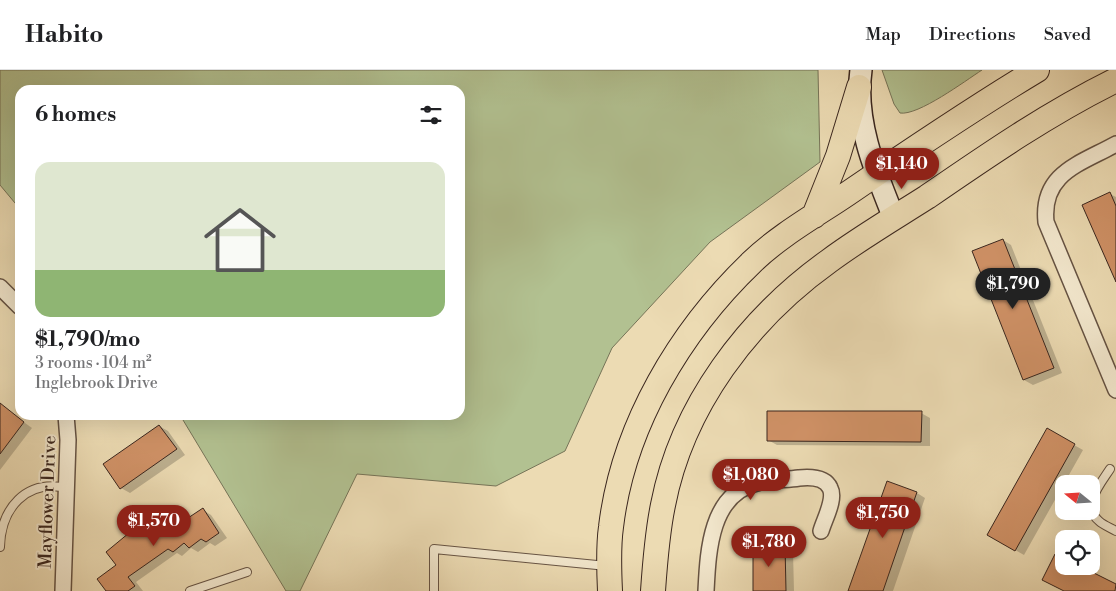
<!DOCTYPE html>
<meta charset="utf-8">
<style>
:root{--surface:#fff;--page:#f2f2f2;--text:#202124;--muted:#757577;--line:#e0e0e0;--accent:#8f2418}
body{margin:0;font-family:"Libre Bodoni",serif;background:var(--page);color:var(--text);height:100vh;display:flex;flex-direction:column;font-size:19px;white-space:nowrap}
*{box-sizing:border-box;margin:0}
p{font-size:16px;color:var(--muted)}
.icon{flex:none;width:28px;height:28px;fill:none;stroke:currentColor;stroke-width:2;stroke-linecap:round;stroke-linejoin:round}
.map{position:relative;flex:1;overflow:hidden}
.sheet{position:absolute;left:15px;top:15px;width:450px;height:335px;display:flex;flex-direction:column;background:var(--surface);border-radius:15px;box-shadow:0 5px 20px #0002}
.sheet>*{flex:none}
.needle{width:32px;rotate:288deg}
.fabs{position:absolute;left:1055px;top:405px;display:grid;gap:10px}
.fabs a{display:grid;place-items:center;width:45px;height:45px;border-radius:10px;background:var(--surface);box-shadow:0 5px 20px #0002;font-size:25px}
.price{position:absolute;translate:-50% -42px;padding:0 11px;border-radius:18px;background:var(--accent);color:#fff;font-size:16px;line-height:32px;filter:drop-shadow(0 1px 2px #0008)}
.price::after{content:'';position:absolute;left:50%;top:30px;width:15px;height:11px;margin-left:-8px;background:inherit;clip-path:polygon(0 0,100% 0,50% 100%)}
.price.selected{background:#222;color:#fff}
ul{padding:0;list-style:none}
li{display:grid;align-content:center;gap:10px;height:265px;padding:0 20px}
li+li{border-top:1px solid var(--line)}
li span{display:grid;place-items:center;height:155px;border-radius:15px;color:#555}
li>.icon{margin-inline-start:auto}
span .icon{width:90px;height:90px;fill:#fffc;stroke-width:1}
li b{font-size:21px}
h2{display:flex;justify-content:space-between;align-items:center;height:60px;padding:0 20px;font-size:21px}
header{display:flex;align-items:center;gap:30px;box-sizing:border-box;height:70px;padding:0 25px;background:var(--surface);border-bottom:1px solid var(--line)}
header strong{font-size:24px}
nav{display:flex;gap:28px;margin-inline-start:auto;font-size:18px}
.map>svg:first-child{display:block}
</style>
<header>
<strong>Habito</strong>
<nav><a>Map</a><a>Directions</a><a>Saved</a></nav>
</header>
<div class="map">
<svg width="1116" height="521" viewBox="0 0 1116 521">
<rect width="100%" height="100%" fill="#ecdbb3"/>
<filter id="stains"><feTurbulence type="fractalNoise" baseFrequency=".004" numOctaves="4"/><feColorMatrix values="0 0 0 0 .2 0 0 0 0 .09 0 0 0 0 .02 0 0 0 .5 -.17"/></filter>
<radialGradient id="worn" r=".72"><stop offset=".6" stop-color="#630" stop-opacity="0"/><stop offset="1" stop-color="#630" stop-opacity=".3"/></radialGradient>
<path fill="#b2c191" stroke="#767458" d="M 0,0 L 818,0 L 820,92 L 710,172 L 612,278 L 565,381 L 496,416 L 357,404 L 300,521 L 286,521 L 180,345 L 460,345 L 460,20 L 20,20 L 20,139 L 0,115 Z
M 882,0 L 982,0 C 965,11 918,46 900,43 L 894,34 Z"/>
<path fill="#0003" d="M 1110,124 L 1116,127 L 1116,209 Z
M 1003,170 L 1011,175 L 1062,303 L 1033,315 L 1024,310 L 973,182 Z
M 0,335 L 32,358 L 0,400 Z
M 921,343 L 930,348 L 930,376 L 777,375 L 768,370 Z
M 159,356 L 168,361 L 185,385 L 130,423 L 121,418 Z
M 1047,360 L 1083,380 L 1024,485 L 989,465 Z
M 888,413 L 917,423 L 925,428 L 893,521 L 850,521 Z
M 203,440 L 211,445 L 227,468 L 215,476 L 210,473 L 198,482 L 191,478 L 182,486 L 177,483 L 136,512 L 143,521 L 107,521 L 118,495 L 135,460 L 143,464 L 166,448 L 175,453 L 185,446 L 190,449 Z
M 785,476 L 793,481 L 794,521 L 755,521 Z"/>
<path fill="#cf9166" stroke="#3a261e" d="M 1110,122 L 1116,136 L 1116,212 L 1082,135 Z
M 1003,169 L 1054,298 L 1023,310 L 972,181 Z
M 0,333 L 24,352 L 0,384 Z
M 767,341 L 922,341 L 921,372 L 767,371 Z
M 159,355 L 177,379 L 120,419 L 103,394 Z
M 1047,358 L 1075,374 L 1015,481 L 987,465 Z
M 887,411 L 917,422 L 883,521 L 848,521 Z
M 203,438 L 219,463 L 206,472 L 201,469 L 189,478 L 184,473 L 173,482 L 168,479 L 128,507 L 135,516 L 128,521 L 106,521 L 97,509 L 116,495 L 106,482 L 135,458 L 140,465 L 166,446 L 172,454 L 185,444 L 188,448 Z
M 753,475 L 785,475 L 786,521 L 753,521 Z
M 1055,484 L 1064,488 L 1064,496 L 1080,496 L 1116,514 L 1115,521 L 1064,521 L 1042,510 Z"/>
<g fill="none" stroke-linecap="round" stroke-linejoin="round">
<g stroke="#665343" stroke-width="10">
<path id="lane" d="M 1110,399 C 1101,413 1081,436 1099,451 C 1103,455 1111,458 1116,461
M 0,477 C 1,439 25,409 67,418
M 190,521 L 247,502
M 434,521 L 434,479 L 607,496"/>
</g>
<g stroke="#665343" stroke-width="18">
<path id="street" d="M 1116,74 C 1080,94 1041,103 1046,152 L 1116,320
M 0,217 L 20,237
M 63,521 L 68,370 L 66,345
M 706,521 C 708,482 710,424 757,413 C 771,409 786,410 799,408 C 809,407 825,407 830,418 C 836,429 824,450 821,461"/>
</g>
<g stroke="#3a261e" stroke-width="24">
<path id="secondary" d="M 861,0 C 854,51 875,101 894,148"/>
</g>
<g stroke="#3a261e" stroke-width="26">
<path id="primary" d="M 814,146 L 838,86 L 859,17
M 610,521 C 609,500 608,478 611,457 C 623,356 680,261 752,192 C 780,165 816,145 847,124 C 910,81 972,39 1037,0
M 653,521 C 655,492 657,464 663,435 C 682,336 748,249 829,191 C 860,168 894,148 927,127 C 988,85 1049,43 1116,10"/>
</g>
<use href="#lane" stroke="#f3e8ce" stroke-width="8"/>
<use href="#street" stroke="#f3e8ce" stroke-width="15"/>
<use href="#secondary" stroke="#f3e8ce" stroke-width="21"/>
<use href="#primary" stroke="#ecdbb3" stroke-width="24"/>
</g>
<g text-anchor="middle" stroke-width="4" stroke-linejoin="round" paint-order="stroke">
<g font-size="18" fill="#3a261e" stroke="#f3e8ce">
<text transform="translate(47 432) rotate(-88)" y="6">Mayflower Drive</text>
</g>
</g>
<rect width="100%" height="100%" filter="url(#stains)"/>
<rect width="100%" height="100%" fill="url(#worn)"/>
</svg>
<div class="fabs">
<a><svg class="needle" viewBox="-14 -14 28 28"><path d="M0-13l5 13h-10z" fill="#e53935"/><path d="M0 13l5-13h-10z" fill="#757577"/></svg></a>
<a><svg class="icon" aria-label="locate" viewBox="0 0 24 24"><circle cx="12" cy="12" r="6"/><path d="M12 2v4M12 18v4M2 12h4M18 12h4"/></svg></a>
</div>
<b class="price" style="left:902px;top:120px">$1,140</b>
<b class="price selected" style="left:1013px;top:240px">$1,790</b>
<b class="price" style="left:751px;top:431px">$1,080</b>
<b class="price" style="left:883px;top:469px">$1,750</b>
<b class="price" style="left:154px;top:477px">$1,570</b>
<b class="price" style="left:769px;top:498px">$1,780</b>
<section class="sheet">
<h2>6 homes<svg class="icon" aria-label="filters" viewBox="0 0 24 24"><path d="M4 7h16M4 17h16"/><circle cx="9" cy="7" r="2"/><circle cx="15" cy="17" r="2"/></svg></h2>
<ul>
<li><span style="background:linear-gradient(#dfe7d0 70%,#8fb573 0)"><svg class="icon" aria-label="home" viewBox="0 0 24 24"><path d="M3 11l9-7 9 7M6 9v11h12V9"/></svg></span><div><b>$1,790/mo</b><p>3 rooms · 104 m²</p><p>Inglebrook Drive</p></div></li>
</ul>
</section>
</div>
